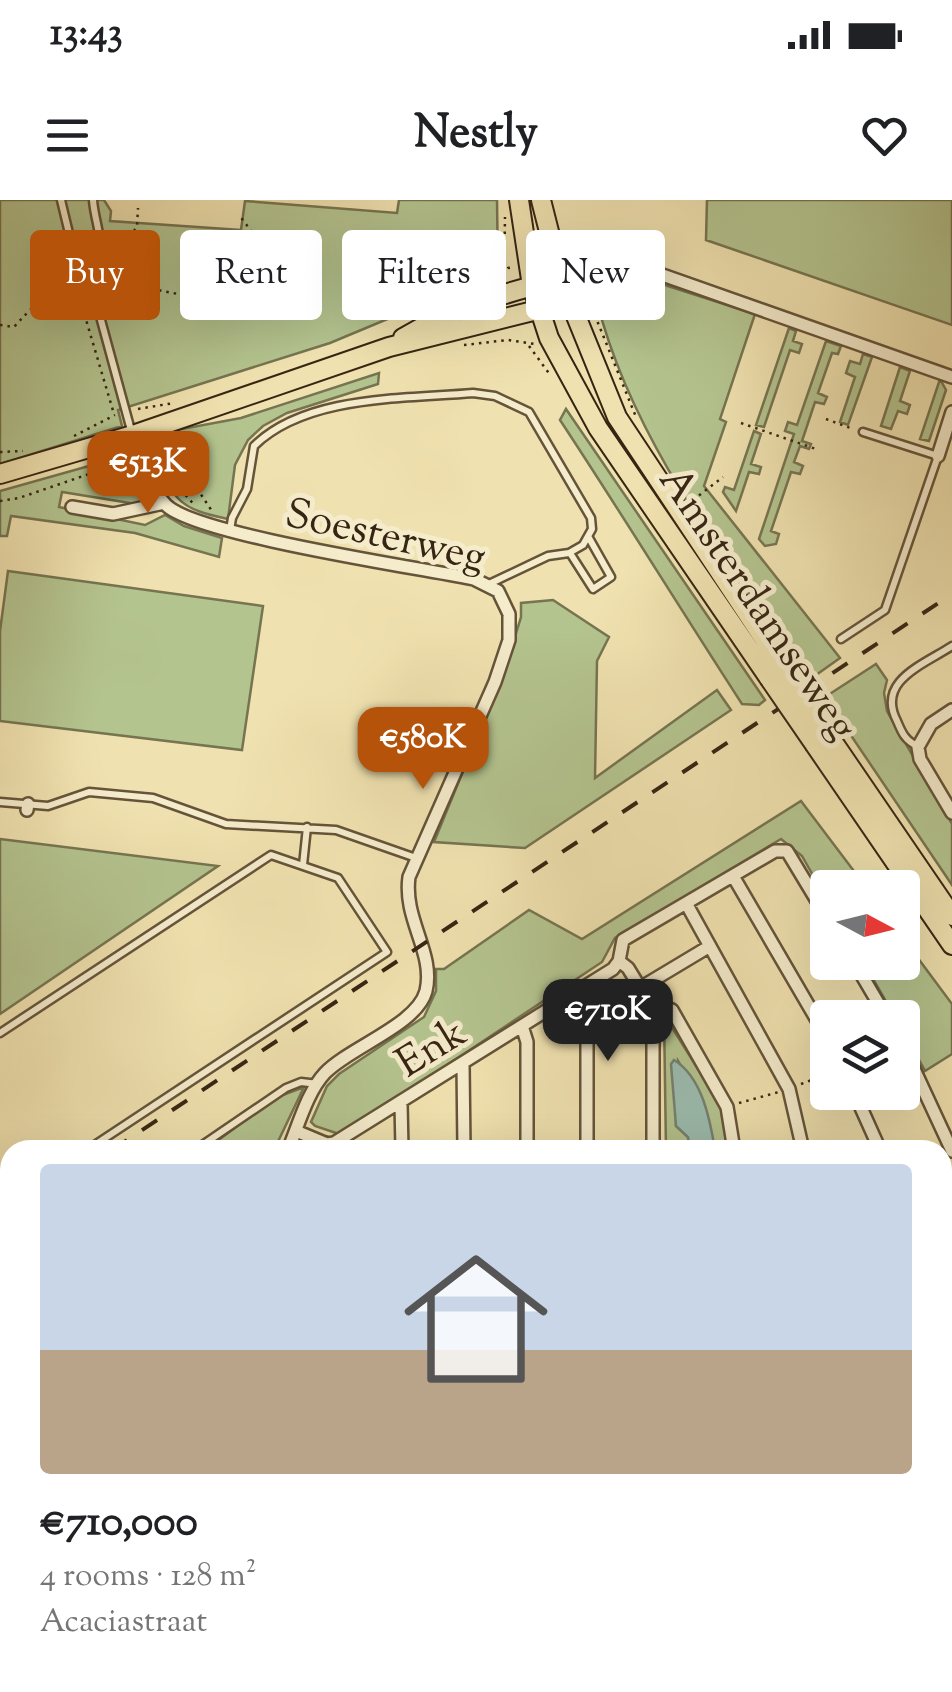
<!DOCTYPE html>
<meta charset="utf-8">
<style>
:root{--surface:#fff;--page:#f2f2f2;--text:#202124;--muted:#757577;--line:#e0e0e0;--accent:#b45309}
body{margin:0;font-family:"Sorts Mill Goudy",serif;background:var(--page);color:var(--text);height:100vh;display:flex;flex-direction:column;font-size:38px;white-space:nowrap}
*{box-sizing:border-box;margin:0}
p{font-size:32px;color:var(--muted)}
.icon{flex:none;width:55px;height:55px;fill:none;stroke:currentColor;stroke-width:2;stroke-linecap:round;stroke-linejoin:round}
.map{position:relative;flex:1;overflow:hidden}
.details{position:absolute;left:0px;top:940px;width:952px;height:552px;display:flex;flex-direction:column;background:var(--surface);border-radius:30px 30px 0 0;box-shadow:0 10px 40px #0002}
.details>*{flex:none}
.top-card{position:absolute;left:30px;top:30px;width:892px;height:90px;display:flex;gap:20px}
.needle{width:65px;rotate:97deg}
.controls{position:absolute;left:810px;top:670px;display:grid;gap:20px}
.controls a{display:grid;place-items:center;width:110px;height:110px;border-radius:10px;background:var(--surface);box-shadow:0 10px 40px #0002;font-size:50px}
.price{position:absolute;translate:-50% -85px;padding:0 22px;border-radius:20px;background:var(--accent);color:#fff;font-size:32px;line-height:65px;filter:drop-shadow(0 2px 5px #0008)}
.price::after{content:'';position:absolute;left:50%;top:60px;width:30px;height:22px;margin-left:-15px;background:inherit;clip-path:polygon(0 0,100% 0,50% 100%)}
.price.selected{background:#222;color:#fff}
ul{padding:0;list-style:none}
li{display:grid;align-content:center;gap:20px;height:530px;padding:0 40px}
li+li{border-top:2px solid var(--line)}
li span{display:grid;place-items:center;height:310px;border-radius:10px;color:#555}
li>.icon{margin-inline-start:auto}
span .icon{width:180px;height:180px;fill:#fffc;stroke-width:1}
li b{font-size:42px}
.pill{padding:0 35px;border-radius:10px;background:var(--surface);box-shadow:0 10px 40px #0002;font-size:35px;line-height:90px}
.pill.selected{background:var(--accent);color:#fff}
.status{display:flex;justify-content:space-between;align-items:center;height:70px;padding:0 50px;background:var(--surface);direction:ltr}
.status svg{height:28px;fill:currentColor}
header{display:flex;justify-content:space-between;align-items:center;height:130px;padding:0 40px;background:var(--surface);font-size:45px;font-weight:700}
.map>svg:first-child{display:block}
</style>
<div class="status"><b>13:43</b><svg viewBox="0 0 49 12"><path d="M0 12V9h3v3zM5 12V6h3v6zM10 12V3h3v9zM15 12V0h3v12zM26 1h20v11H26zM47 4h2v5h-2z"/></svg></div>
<header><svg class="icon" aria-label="menu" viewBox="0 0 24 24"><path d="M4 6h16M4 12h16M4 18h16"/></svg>Nestly<svg class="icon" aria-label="heart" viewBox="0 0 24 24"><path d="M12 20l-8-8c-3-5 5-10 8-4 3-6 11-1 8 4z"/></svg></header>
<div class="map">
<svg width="952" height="1492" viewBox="0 0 952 1492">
<rect width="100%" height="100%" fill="#f0e2b0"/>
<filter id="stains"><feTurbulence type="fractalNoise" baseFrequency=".002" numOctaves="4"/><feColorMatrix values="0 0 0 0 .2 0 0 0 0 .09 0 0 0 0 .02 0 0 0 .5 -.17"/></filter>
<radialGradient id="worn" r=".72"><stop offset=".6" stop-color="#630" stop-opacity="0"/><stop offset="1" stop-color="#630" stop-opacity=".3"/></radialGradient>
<path fill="#b4c48f" stroke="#767451" stroke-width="2.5" d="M 0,0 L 104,0 L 111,11 L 110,21 L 241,30 L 245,1 L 397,13 L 399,0 L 497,0 L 498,73 L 330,143 L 118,210 L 122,226 L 0,264 Z
M 707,0 L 952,0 L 952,125 L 706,40 Z
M 643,78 L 755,114 L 720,219 L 726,222 L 704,286 L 840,458 L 809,480 C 728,361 633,243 597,102 Z
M 789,128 L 796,131 L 793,141 L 802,144 L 799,153 L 790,150 L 764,227 L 756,225 Z
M 826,141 L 841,146 L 838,154 L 832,153 L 818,193 L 827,197 L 824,204 L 815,202 L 802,241 L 811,244 L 809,249 L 800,246 L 794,262 L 803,266 L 800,274 L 791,272 L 771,331 L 779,334 L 776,344 L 765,346 L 759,339 L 794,234 L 785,231 L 788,222 L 797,225 Z
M 863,154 L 872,157 L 848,225 L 840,222 L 855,177 L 846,173 L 850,161 L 860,164 Z
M 900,167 L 910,171 L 900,201 L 910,205 L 907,214 L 898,211 L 891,229 L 881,226 Z
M 379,173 L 378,184 L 287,213 L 263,226 L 248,240 L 235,265 L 228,319 C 175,308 175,299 154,254 L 153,246 L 160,233 L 241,218 Z
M 940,179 L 946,190 L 929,241 L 920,239 Z
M 566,209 L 765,500 L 759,505 L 742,504 C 681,410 622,314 560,220 Z
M 754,231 L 761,234 L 751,264 L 761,267 L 759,274 L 749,272 L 736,311 L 723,292 L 725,287 L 734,290 Z
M 128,255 L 152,300 L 142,305 L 62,292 L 59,307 L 145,325 L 165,315 L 184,326 L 222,338 L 219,357 L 135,333 L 11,316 L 7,336 L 0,336 L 0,291 Z
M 8,371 L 263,406 L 242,550 L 0,521 L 0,431 Z
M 553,400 L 609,437 L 597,461 L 595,578 L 717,490 L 731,510 L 525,648 L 434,642 L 505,469 L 521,417 L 521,403 Z
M 876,464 L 887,480 L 884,493 L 887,511 L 952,624 L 952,685 L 825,497 Z
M 801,601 L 866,687 L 828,688 L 827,700 L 802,656 L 781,639 L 615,738 L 602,762 L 342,935 L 315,926 L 311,922 L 327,886 L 339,874 L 424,817 L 436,791 L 436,769 L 444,769 L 529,710 L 582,739 Z
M 0,639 L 218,666 L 0,814 Z
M 903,738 L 952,804 L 952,854 L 925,871 L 903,830 L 902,818 L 895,817 L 864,763 L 902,762 Z
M 664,815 L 727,915 L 731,950 L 715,950 L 703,901 L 678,861 L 676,926 L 688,937 L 690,950 L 666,950 Z
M 304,887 L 274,950 L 205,950 L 275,898 Z
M 10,1156 L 10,1265 L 7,1271 L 0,1268 L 0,1165 Z"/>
<path fill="#9bbdb1" stroke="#738072" stroke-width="2.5" d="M 674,860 C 702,877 710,919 715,950 L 690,950 L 688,937 L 676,926 L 671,864 Z"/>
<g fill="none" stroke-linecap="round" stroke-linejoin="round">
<g stroke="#65543a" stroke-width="11">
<path id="lane" d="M 61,0 L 74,54 L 89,76 L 132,234
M 89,76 C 111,53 95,28 93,0
M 230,330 L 232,318 L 247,289 L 254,246 C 306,195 404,199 473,193 L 495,196 L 529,212 L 591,318 L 592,329 L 583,345 L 569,353 L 548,356 L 489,384
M 570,353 L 593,389 L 611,377 L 589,338
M 841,439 L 885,410 L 938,256 L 863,232
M 917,546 C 905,540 902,533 897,521 C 876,481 923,465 952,446
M 0,602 L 48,606 L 89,592 L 153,598 L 226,624 L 336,630 L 416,658
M 303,665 L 307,627
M 0,833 L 271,655 L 338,678 L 387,752 L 87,950
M 195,950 L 286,888 L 301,882 L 318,884
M 0,1007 L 10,1000
M 0,1156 L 10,1146
M 26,1492 L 32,1492"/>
</g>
<g stroke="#65543a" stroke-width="16">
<path id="street" d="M 561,79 L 628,68 L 654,72 L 952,177
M 569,102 C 598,95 624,75 655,77
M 133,235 C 140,256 150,289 166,305 C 196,335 420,368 474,379 L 498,391 L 509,414 L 509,440 L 495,482 L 409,677 C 403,720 435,752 426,791 C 417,825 350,847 325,873 C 307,892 298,927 288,950
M 938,256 L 952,212
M 72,307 L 113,314 L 164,303
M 952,510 L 931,524 L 918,547 L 920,559 L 952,613
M 27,610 L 28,604
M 733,676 L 828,839
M 686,703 L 789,889 L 803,950
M 619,761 L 628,768 L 653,809 L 653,950
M 854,762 L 887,818
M 640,788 L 710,746
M 570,796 L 587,826 L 587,950
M 649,801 L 672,810 L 727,907 L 734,950
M 522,826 L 527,842 L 527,950
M 902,843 L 952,951
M 463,864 L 464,950
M 854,892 L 880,950
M 401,903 L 402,950
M 296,931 L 327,944 L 334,943 L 613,769 L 619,761 L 623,740 L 775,651 L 787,651 L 828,719
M 942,1141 L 952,1141
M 942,1252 L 952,1252
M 0,1289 L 10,1294
M 942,1369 L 952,1370
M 305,1482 L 305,1492
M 671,1482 L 671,1492
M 873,1482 L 923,1492
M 45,1492 L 50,1482
M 241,1492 L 246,1482"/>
</g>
<g stroke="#372513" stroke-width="20">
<path id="secondary" d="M 942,986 L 952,985
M 470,1482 L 471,1492"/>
</g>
<g stroke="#372513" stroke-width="22">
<path id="primary" d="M 519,0 L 532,86 L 549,138 L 598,228 L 769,478
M 541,0 L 561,79 L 617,217 L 784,469
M 403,138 C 451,109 505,92 561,79
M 0,274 L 133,235 L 389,147 L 569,102
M 829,536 L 952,716
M 815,545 L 952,745"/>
</g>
<path stroke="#372513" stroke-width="2.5" stroke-dasharray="2.5 5" stroke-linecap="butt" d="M 570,47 L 577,63
M 110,60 L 137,27 L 138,8
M 77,78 L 76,86 L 114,214
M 100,79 L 199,98 L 214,105 C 239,96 266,98 272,66 L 257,49 L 252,32 L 239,15
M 497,79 L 508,68 L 514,67
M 504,79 L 505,17
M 592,108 L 636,217
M 0,125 L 14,127 C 32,107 47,91 74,86
M 464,145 L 508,140 L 535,144
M 529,146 L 551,176
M 138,209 L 174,203
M 826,219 L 853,229
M 741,223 L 816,249
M 183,231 L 190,278 L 212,311
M 74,236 L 115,215
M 163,248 C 170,270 178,290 195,305
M 153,251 L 176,237
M 0,252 L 23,251
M 693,300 L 723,277
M 0,301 L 19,298 L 127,261
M 801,884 L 828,874
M 739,903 L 779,892
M 6,1279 L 10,1271"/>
<use href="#lane" stroke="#f5eccc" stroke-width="6"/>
<use href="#street" stroke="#f5eccc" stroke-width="11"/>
<use href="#secondary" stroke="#f5eccc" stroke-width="15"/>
<use href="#primary" stroke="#f0e2b0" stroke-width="18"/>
<path stroke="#372513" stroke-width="4" stroke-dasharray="18 18" stroke-linecap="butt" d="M 112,950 L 952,394
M 0,1024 L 10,1017"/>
<g stroke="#372513" stroke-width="22" stroke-linecap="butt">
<path id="primary-bridge" d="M 784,469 L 829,536
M 769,478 L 815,545"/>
</g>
<use href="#primary-bridge" stroke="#f0e2b0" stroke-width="18"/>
</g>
<g text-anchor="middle" stroke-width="10" stroke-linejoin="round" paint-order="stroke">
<g font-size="42" fill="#372513" stroke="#f5eccc">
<text transform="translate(386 333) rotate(13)" y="15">Soesterweg</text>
<text transform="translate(760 402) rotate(56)" y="15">Amsterdamseweg</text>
<text transform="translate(430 846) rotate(-32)" y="15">Enk</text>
</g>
</g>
<rect width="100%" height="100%" filter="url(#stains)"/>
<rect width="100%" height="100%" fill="url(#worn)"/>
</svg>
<div class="controls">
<a><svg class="needle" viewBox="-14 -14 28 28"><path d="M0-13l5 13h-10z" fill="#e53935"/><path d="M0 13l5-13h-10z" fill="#757577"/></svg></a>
<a><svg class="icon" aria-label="layers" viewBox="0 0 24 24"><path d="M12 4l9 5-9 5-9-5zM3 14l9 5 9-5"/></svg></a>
</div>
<b class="price" style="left:148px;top:316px">€513K</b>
<b class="price" style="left:423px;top:592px">€580K</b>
<b class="price selected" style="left:608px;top:864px">€710K</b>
<div class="top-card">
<a class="pill selected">Buy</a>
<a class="pill">Rent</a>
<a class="pill">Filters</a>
<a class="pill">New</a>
</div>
<section class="details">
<ul>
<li><span style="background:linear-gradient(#c9d6e8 60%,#b9a48a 0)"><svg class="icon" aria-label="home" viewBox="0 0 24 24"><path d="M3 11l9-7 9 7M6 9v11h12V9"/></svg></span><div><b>€710,000</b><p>4 rooms · 128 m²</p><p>Acaciastraat</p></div></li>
</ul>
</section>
</div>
